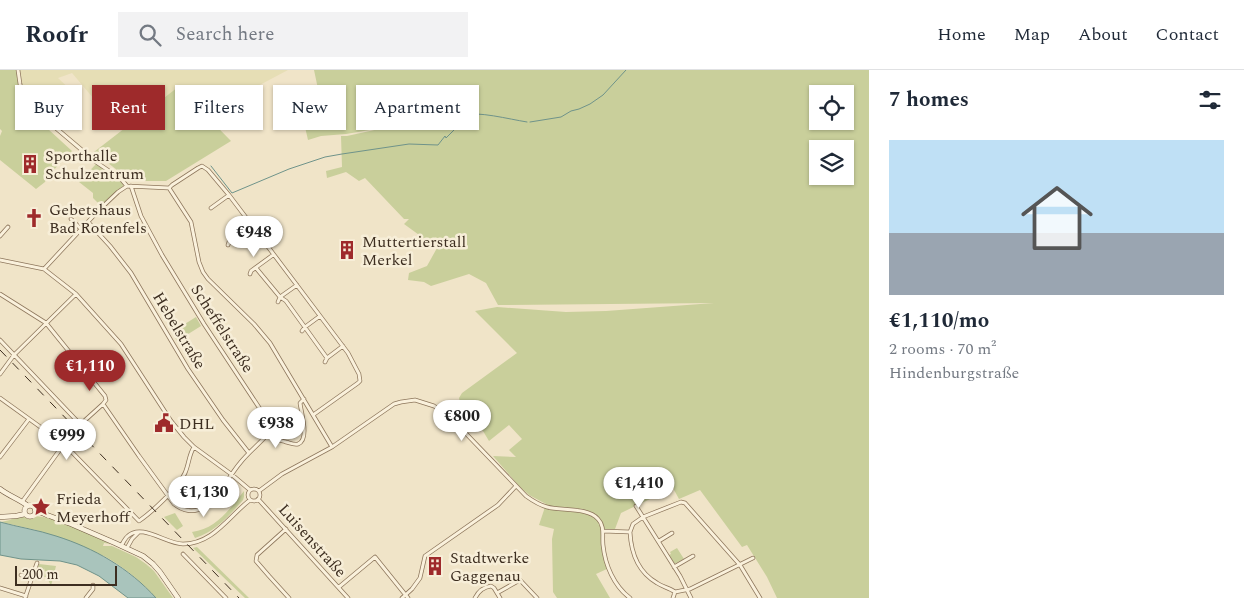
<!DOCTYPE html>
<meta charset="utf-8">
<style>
:root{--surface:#fff;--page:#f2f2f3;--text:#1f2937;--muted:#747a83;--line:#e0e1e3;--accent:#9e2a2b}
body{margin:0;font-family:Spectral,serif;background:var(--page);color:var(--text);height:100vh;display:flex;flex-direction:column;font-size:19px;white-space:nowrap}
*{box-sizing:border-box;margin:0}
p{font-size:16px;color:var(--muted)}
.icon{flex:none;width:28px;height:28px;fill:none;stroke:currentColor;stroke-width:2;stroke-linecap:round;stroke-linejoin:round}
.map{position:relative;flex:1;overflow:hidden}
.drawer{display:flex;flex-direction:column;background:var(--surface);width:375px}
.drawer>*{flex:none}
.top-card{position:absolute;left:15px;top:15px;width:475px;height:45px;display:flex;gap:10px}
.tools{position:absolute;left:809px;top:15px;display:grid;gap:10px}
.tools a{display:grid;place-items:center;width:45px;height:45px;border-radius:0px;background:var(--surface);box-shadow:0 1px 4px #0004;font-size:25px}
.scale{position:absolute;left:15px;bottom:12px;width:102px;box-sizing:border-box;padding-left:5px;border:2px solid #3d2e20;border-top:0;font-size:14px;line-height:18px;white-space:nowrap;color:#3d2e20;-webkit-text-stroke:4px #f7eed8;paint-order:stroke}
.price{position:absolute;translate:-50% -42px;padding:0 11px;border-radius:18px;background:#fff;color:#222;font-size:16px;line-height:32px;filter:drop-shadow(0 1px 2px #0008)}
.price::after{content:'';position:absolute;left:50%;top:30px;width:15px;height:11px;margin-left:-8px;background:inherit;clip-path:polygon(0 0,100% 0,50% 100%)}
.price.selected{background:var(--accent);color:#fff}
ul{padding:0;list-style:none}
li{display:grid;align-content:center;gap:10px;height:265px;padding:0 20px}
li span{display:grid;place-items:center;height:155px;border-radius:0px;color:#555}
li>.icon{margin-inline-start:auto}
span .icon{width:90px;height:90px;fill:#fffc;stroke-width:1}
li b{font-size:21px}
h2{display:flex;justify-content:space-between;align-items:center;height:60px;padding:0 20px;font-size:21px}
.chip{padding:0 18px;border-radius:0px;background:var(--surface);box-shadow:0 1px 4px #0004;font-size:18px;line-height:45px}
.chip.selected{background:var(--accent);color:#fff}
header{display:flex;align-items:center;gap:30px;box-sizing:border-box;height:70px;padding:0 25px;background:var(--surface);border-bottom:1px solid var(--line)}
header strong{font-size:24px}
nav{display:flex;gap:28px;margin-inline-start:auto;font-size:18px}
.search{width:350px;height:45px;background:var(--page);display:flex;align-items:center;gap:12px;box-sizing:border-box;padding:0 18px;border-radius:0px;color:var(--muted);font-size:19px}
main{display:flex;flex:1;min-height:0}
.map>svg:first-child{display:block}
</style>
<header>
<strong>Roofr</strong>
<div class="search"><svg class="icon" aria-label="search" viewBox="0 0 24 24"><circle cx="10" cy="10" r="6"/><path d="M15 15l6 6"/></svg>Search here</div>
<nav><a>Home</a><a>Map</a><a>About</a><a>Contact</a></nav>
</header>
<main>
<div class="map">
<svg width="869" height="528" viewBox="0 0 869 528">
<rect width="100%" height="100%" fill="#f0e4c8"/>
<path fill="#e6deb5" d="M 20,0 L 288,0 L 205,44 L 178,17 L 121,61 L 72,3 L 58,8 L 77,26 L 68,36 L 73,41 L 59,56 L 23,22 Z"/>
<path fill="#c9cf9b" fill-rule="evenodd" d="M 0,0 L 17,0 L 20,25 L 23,32 L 24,37 L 72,81 L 47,107 L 45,112 L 36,119 L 0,90 L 0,66 L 2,61 L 0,59 Z
M 314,0 L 869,0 L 869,528 L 777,528 L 767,507 L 747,475 L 742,477 L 700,420 L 679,429 L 673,418 L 621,443 L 615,459 L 604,459 L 604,474 L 609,498 L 596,504 L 610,528 L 557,528 L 553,522 L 552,469 L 554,459 L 539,455 L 546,434 L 529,425 L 519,416 L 493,386 L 516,387 L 509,380 L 522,369 L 509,355 L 489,371 L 483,361 L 461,337 L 459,328 L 462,323 L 517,283 L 475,241 L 497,237 L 566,242 L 606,241 L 714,233 L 498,235 L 486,213 L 469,204 L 431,216 L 424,212 L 408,210 L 409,203 L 427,196 L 437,178 L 404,154 L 409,149 L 404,149 L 365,108 L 359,111 L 346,102 L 327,108 L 326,101 L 342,97 L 341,66 L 347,66 L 388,57 L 346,64 L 321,66 L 308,70 L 305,57 L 325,52 ZM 818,24 L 845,24 L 845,51 L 818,51 ZM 818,79 L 845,79 L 845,106 L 818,106 Z
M 178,17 L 231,71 L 166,111 L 131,111 L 94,82 Z
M 96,94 L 124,113 L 123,116 L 101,136 L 93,128 L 93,123 L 79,112 Z
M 196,247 L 201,256 L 177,271 L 172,262 Z
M 244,421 L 244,427 L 243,430 C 229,446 215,462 195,468 L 192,462 C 216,459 230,439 244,421 Z
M 175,443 L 183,456 L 177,460 L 164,447 Z
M 36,446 L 55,449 L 111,474 L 104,473 L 103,476 L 112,476 L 136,487 L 146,494 L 154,501 L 173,528 L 156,528 C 141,511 124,497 104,486 L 36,460 L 1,452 L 10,450 L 12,449 L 24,447 L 29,449 Z
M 197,477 L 198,478 L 249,528 L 245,528 L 193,478 Z
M 677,478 L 684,489 L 676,493 L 674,493 L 669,485 L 671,484 L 670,482 Z
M 39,494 L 56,496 L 51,516 L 45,503 L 45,498 L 44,502 L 46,507 L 35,506 Z"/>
<path fill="#a9c4bc" stroke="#6f938a" d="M 0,452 C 18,457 38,460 56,466 C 94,478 129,498 156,528 L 128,528 L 99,506 L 77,495 L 60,491 L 21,489 L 0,485 Z"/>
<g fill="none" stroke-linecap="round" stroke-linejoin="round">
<path stroke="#6f938a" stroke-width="1" d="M 530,52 L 561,47 L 571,41 L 579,39 L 590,34 L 603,25 L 626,0
M 211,96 L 232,123 L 289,99 L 325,87 L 342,84 L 409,74 L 438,75 L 445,66 L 446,68 L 455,59 L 459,47 L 461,45 C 479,41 508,49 527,52"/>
<g stroke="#8d765c" stroke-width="4.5">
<path id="street" d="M 18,0 L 20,14 L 23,27 L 31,37 L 96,92 L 121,109 L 127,116
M 169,118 L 172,115 L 198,98 L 202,96 L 208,100 L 229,125 L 348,283 L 359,304 L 360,311 L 358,313 L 313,345
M 169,118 L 191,152 L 199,192 L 203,202 L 208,209 L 254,254 L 270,273 L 332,377
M 211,138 L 229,125
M 71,149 L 81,159
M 88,152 L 110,176 L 131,203 L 188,299 L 223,350 L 249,383
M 0,166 L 8,157
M 228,175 L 229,172 L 251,155
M 0,190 L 44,199 L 76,224 L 121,274 L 171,351 L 184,367 L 194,377 L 231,404 L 250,420
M 256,198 L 280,227 L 286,231 L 327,288
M 44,199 L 98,141 L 118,122 L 127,116 L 169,118
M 250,204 L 251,201 L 273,185
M 0,224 L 46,253 L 105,326 L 106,330 L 103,334 L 139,386 L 174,434 C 206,458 223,413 240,393 C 248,383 258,375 267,365 L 269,359 L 268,353 L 264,345 L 204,254 L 162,185 L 141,146 L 131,116
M 278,232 L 280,227 L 297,215
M 302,261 L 305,257 L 320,246
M 0,270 L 80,354 L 82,353 L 103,334
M 325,292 L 327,288 L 343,276
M 0,304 L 14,285 L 76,224
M 0,328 L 64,374 L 139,451 C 152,442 179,417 185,403 C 189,394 189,384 194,377
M 267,365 C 273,369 279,370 286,372 C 290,373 294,375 298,374 C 310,370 301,342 300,333 L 304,329
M 0,387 L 29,349
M248 425a6 6 0 1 1 12 0a6 6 0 1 1-12 0Z
M 259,421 L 282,404 L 332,377 L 394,334 L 401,332 L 415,330 L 434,336 L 451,348 L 526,426 C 533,431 539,435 547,437 C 561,441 588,437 598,449 C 605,456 602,466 603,475 C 605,495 614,516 630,528
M 258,429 L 348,528
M 22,432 L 64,374
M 636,436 L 680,506 L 691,528
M 286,459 L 257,485 L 256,491 L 269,506 L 289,528
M 603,461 L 630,462 L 633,454 L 643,447 L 681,432 L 685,433 L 740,495 L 760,528
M 630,462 C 631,483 638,502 657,513 C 663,517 670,518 675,522
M 659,471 L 672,463
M 121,476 C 123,473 125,468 128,466 C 142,453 166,474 183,474 C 213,474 229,446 250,430
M 127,478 L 132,469 L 138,463
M 183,484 L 226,528
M 674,497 L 693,486
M 21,505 L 32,509
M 339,517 L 375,487 L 408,528
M 0,518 L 26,526
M 497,523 L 520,510 L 537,528
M 25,528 L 37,493
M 86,528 L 93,519 L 93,515
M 402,528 L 412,519 L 420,508 L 425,486 L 498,435 L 516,416
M 475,528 C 478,522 484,517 491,516 L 494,518 L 500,528
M 673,528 L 675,522 L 690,519 L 753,488"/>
</g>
<g stroke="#6f573f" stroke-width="5.5">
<path id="secondary" d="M 0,419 C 9,426 19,429 28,436
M24.5 441a5.5 5.5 0 1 1 11 0a5.5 5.5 0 1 1-11 0Z
M 35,440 L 47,445 L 71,454 L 115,473 L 143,486 L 153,494 L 160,502 L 178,528
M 0,447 L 16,446 L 25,444"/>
</g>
<use href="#street" stroke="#faf1dc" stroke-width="3"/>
<use href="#secondary" stroke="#faf1dc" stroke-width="4.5"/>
<path stroke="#3d2e20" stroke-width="1" stroke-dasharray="9 9" stroke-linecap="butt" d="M 0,280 L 239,528"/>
</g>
<defs>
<g id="building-bare" transform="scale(1.5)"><path d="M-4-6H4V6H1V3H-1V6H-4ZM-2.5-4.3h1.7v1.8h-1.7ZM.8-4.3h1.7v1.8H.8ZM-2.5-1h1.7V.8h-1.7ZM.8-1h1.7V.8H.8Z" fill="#9e2a2b" stroke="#f7eed8" stroke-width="2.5" paint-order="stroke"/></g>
<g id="church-bare" transform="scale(1.5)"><path d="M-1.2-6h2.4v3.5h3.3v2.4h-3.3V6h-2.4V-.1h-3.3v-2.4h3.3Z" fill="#9e2a2b" stroke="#f7eed8" stroke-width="2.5" paint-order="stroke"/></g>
<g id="civic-bare" transform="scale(1.5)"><path d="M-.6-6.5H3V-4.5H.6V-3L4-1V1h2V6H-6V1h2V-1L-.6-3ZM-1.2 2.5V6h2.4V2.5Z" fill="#9e2a2b" stroke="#f7eed8" stroke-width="2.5" paint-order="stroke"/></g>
<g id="sight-bare" transform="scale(1.5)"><path d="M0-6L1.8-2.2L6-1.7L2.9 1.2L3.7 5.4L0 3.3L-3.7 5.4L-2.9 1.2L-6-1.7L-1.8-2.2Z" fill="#9e2a2b" stroke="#f7eed8" stroke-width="2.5" paint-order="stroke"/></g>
</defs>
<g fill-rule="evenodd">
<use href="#building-bare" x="30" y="94"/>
<use href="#church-bare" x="34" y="148"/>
<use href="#building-bare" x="347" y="180"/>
<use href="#civic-bare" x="164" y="353"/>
<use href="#sight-bare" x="41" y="437"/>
<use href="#building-bare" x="435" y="496"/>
</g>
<g text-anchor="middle" stroke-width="5" stroke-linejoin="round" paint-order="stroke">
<g font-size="16" fill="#3d2e20" stroke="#f7eed8" text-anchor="start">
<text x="45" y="91">Sporthalle<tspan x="45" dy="18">Schulzentrum</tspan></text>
<text x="49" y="145">Gebetshaus<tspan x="49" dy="18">Bad Rotenfels</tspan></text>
<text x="362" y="177">Muttertierstall<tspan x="362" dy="18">Merkel</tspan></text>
<text x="179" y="359">DHL</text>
<text x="56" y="434">Frieda<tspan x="56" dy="18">Meyerhoff</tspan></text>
<text x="450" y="493">Stadtwerke<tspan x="450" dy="18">Gaggenau</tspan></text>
</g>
<g font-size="16" fill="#3d2e20" stroke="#f7eed8">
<text transform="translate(223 258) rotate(57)" y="6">Scheffelstraße</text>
<text transform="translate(180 260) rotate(59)" y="6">Hebelstraße</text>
<text transform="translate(313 470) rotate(48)" y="6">Luisenstraße</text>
</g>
</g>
</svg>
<div class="tools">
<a><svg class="icon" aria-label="locate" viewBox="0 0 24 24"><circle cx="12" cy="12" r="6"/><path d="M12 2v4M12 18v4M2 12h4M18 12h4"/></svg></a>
<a><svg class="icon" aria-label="layers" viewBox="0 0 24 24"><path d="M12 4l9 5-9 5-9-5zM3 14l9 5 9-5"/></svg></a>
</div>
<div class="scale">200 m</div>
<b class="price" style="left:254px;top:188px">€948</b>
<b class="price selected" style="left:90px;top:322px">€1,110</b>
<b class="price" style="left:462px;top:372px">€800</b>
<b class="price" style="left:276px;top:379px">€938</b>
<b class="price" style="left:67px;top:391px">€999</b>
<b class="price" style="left:639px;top:439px">€1,410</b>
<b class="price" style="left:204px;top:448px">€1,130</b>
<div class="top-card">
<a class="chip">Buy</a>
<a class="chip selected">Rent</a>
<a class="chip">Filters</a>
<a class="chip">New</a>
<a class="chip">Apartment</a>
</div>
</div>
<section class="drawer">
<h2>7 homes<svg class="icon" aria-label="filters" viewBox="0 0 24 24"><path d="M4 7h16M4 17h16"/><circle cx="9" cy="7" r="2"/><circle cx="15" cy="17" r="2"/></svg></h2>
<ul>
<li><span style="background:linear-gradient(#bfe0f5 60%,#9aa5b1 0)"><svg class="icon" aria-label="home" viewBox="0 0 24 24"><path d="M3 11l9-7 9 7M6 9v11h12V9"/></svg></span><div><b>€1,110/mo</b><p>2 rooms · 70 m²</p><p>Hindenburgstraße</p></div></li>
</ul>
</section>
</main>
